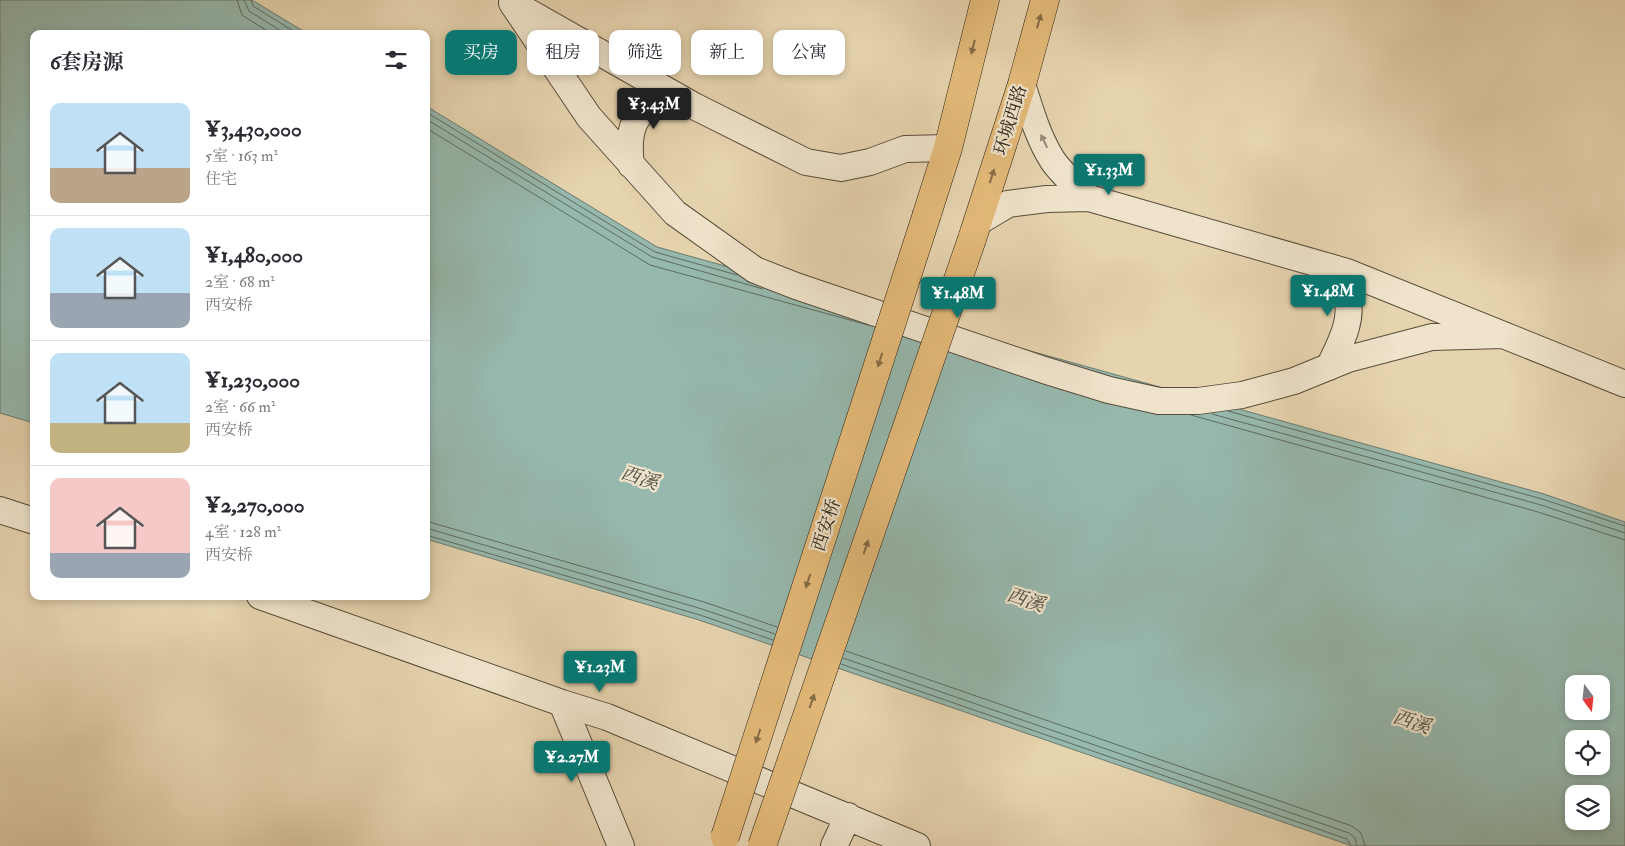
<!DOCTYPE html>
<html lang="zh">
<meta charset="utf-8">
<style>
:root{--surface:#fff;--page:#f7f7f7;--text:#2b2b33;--muted:#7c7c81;--line:#e1e1e2;--accent:#0f766e}
body{margin:0;font-family:"IM FELL Double Pica","Noto Serif SC",serif;background:var(--page);color:var(--text);height:100vh;display:flex;flex-direction:column;font-size:19px;white-space:nowrap}
*{box-sizing:border-box;margin:0}
p{font-size:16px;color:var(--muted)}
.icon{flex:none;width:28px;height:28px;fill:none;stroke:currentColor;stroke-width:2;stroke-linecap:round;stroke-linejoin:round}
.map{position:relative;flex:1;overflow:hidden}
.drawer{position:absolute;left:30px;top:30px;width:400px;height:570px;display:flex;flex-direction:column;background:var(--surface);border-radius:10px;box-shadow:0 2px 8px #0003}
.drawer>*{flex:none}
.guide{position:absolute;left:445px;top:30px;width:475px;height:45px;display:flex;gap:10px}
.needle{width:32px;rotate:165deg}
.controls{position:absolute;left:1565px;top:675px;display:grid;gap:10px}
.controls a{display:grid;place-items:center;width:45px;height:45px;border-radius:10px;background:var(--surface);box-shadow:0 2px 8px #0003;font-size:25px}
.price{position:absolute;translate:-50% -42px;padding:0 11px;border-radius:5px;background:var(--accent);color:#fff;font-size:16px;line-height:32px;filter:drop-shadow(0 1px 2px #0008)}
.price::after{content:'';position:absolute;left:50%;top:30px;width:15px;height:11px;margin-left:-8px;background:inherit;clip-path:polygon(0 0,100% 0,50% 100%)}
.price.on{background:#222;color:#fff}
ul{padding:0;list-style:none}
li{display:flex;align-items:center;gap:15px;height:125px;padding:0 20px}
li+li{border-top:1px solid var(--line)}
li span{display:grid;place-items:center;flex:none;width:140px;height:100px;border-radius:10px;color:#555}
li>.icon{margin-inline-start:auto}
span .icon{width:60px;height:60px;fill:#fffc;stroke-width:1}
li b{font-size:21px}
h2{display:flex;justify-content:space-between;align-items:center;height:60px;padding:0 20px;font-size:21px}
.pill{padding:0 18px;border-radius:10px;background:var(--surface);box-shadow:0 2px 8px #0003;font-size:18px;line-height:45px}
.pill.on{background:var(--accent);color:#fff}
.map>svg:first-child{display:block}
</style>
<div class="map">
<svg width="1625" height="846" viewBox="0 0 1625 846">
<rect width="100%" height="100%" fill="#e6d4af"/>
<filter id="stains"><feTurbulence type="fractalNoise" baseFrequency=".004" numOctaves="4"/><feColorMatrix values="0 0 0 0 .2 0 0 0 0 .09 0 0 0 0 .02 0 0 0 .5 -.17"/></filter>
<radialGradient id="worn" r=".72"><stop offset=".6" stop-color="#630" stop-opacity="0"/><stop offset="1" stop-color="#630" stop-opacity=".3"/></radialGradient>
<path fill="#96b8ad" stroke="#6a7a70" fill-rule="evenodd" d="M 0,0 L 252,0 L 308,34 L 34,34 L 34,423 L 0,413 Z
M 426,106 L 657,247 L 1544,494 L 1625,522 L 1625,846 L 1352,846 L 699,620 L 426,539 ZM 1574,684 L 1601,684 L 1601,711 L 1574,711 ZM 1574,739 L 1601,739 L 1601,766 L 1574,766 ZM 1574,794 L 1601,794 L 1601,821 L 1574,821 Z"/>
<g fill="none" stroke-linecap="round" stroke-linejoin="round">
<path stroke="#5e6b60" stroke-width="1" d="M 237,0 L 242,15 L 272,34
M 244,0 L 249,11 L 286,34
M 251,0 L 253,6 L 298,34
M 426,112 L 655,252 L 737,275
M 426,119 L 652,257 L 763,289
M 426,128 L 650,265 L 868,325
M 1228,411 L 1542,499 L 1625,526
M 1212,414 L 1541,505 L 1625,533
M 1191,415 L 1538,512 L 1625,540
M 426,521 L 704,602 L 777,627
M 426,528 L 702,609 L 775,634
M 426,535 L 700,615 L 773,640
M 846,651 L 1352,826 L 1361,833 L 1365,846
M 843,658 L 1349,833 L 1355,838 L 1357,846
M 841,664 L 1347,839 L 1351,846"/>
<g stroke="#574c3b" stroke-width="28">
<path id="minor" d="M 512,3 L 589,117 L 675,213 L 755,270 L 796,286 L 1044,370 L 1109,390 L 1159,401 L 1198,401 L 1242,395 L 1294,381 L 1348,359 L 1432,337 L 1504,335
M 518,6 L 694,106 L 806,162 L 841,168 L 870,162 L 905,149 L 948,148
M 631,165 C 626,126 635,113 667,91
M 1089,198 L 1347,272 L 1625,384
M 978,222 L 1008,204 L 1047,199 L 1089,198 C 1076,186 1063,175 1053,161 C 1038,138 1030,109 1022,84
M 1329,367 C 1339,346 1355,319 1346,294 C 1343,285 1335,275 1330,267
M 0,510 L 34,521
M 260,596 L 562,703 L 607,717 L 917,846
M 562,703 L 621,846
M 834,846 L 848,816"/>
</g>
<g stroke="#271e14" stroke-width="29">
<path id="primary" d="M 927,214 L 948,148 L 985,0
M 972,239 L 1022,84 L 1045,0"/>
</g>
<use href="#minor" stroke="#efe3cb" stroke-width="26"/>
<use href="#primary" stroke="#e3ba78" stroke-width="28"/>
<g stroke="#271e14" stroke-width="29" stroke-linecap="butt">
<path id="primary-bridge" d="M 725,837 L 927,214
M 762,846 L 972,239"/>
</g>
<use href="#primary-bridge" stroke="#e3ba78" stroke-width="28"/>
</g>
<defs><path id="oneway-solid" d="M-6-.8H1V-3.2L6.5 0L1 3.2V.8H-6Z" transform="scale(1.25)"/></defs>
<g fill="#856c46">
<use href="#oneway-solid" transform="translate(1039 21) rotate(-74)"/>
<use href="#oneway-solid" transform="translate(973 47) rotate(104)"/>
<use href="#oneway-solid" transform="translate(992 176) rotate(-72)"/>
<use href="#oneway-solid" transform="translate(880 360) rotate(108)"/>
<use href="#oneway-solid" transform="translate(866 547) rotate(-71)"/>
<use href="#oneway-solid" transform="translate(808 581) rotate(108)"/>
<use href="#oneway-solid" transform="translate(812 701) rotate(-71)"/>
<use href="#oneway-solid" transform="translate(758 736) rotate(108)"/>
</g>
<use fill="#958a79" href="#oneway-solid" transform="translate(1044 141) rotate(-115)"/>
<g text-anchor="middle" stroke-width="4.5" stroke-linejoin="round" paint-order="stroke">
<g font-size="18" fill="#271e14" stroke="#efe3cb">
<text transform="translate(1010 120) rotate(-73)" y="6">环城西路</text>
<text transform="translate(826 525) rotate(-72)" y="6">西安桥</text>
</g>
<g font-size="19" font-style="italic" fill="#484c42" stroke="#efe3cb">
<text transform="translate(640 477) rotate(18)" y="7">西溪</text>
<text transform="translate(1026 599) rotate(18)" y="7">西溪</text>
<text transform="translate(1412 721) rotate(18)" y="7">西溪</text>
</g>
</g>
<rect width="100%" height="100%" filter="url(#stains)"/>
<rect width="100%" height="100%" fill="url(#worn)"/>
</svg>
<div class="controls">
<a><svg class="needle" viewBox="-14 -14 28 28"><path d="M0-13l5 13h-10z" fill="#e53935"/><path d="M0 13l5-13h-10z" fill="#7c7c81"/></svg></a>
<a><svg class="icon" aria-label="locate" viewBox="0 0 24 24"><circle cx="12" cy="12" r="6"/><path d="M12 2v4M12 18v4M2 12h4M18 12h4"/></svg></a>
<a><svg class="icon" aria-label="layers" viewBox="0 0 24 24"><path d="M12 4l9 5-9 5-9-5zM3 14l9 5 9-5"/></svg></a>
</div>
<b class="price on" style="left:654px;top:130px">¥3.43M</b>
<b class="price" style="left:1109px;top:196px">¥1.33M</b>
<b class="price" style="left:1328px;top:317px">¥1.48M</b>
<b class="price" style="left:958px;top:319px">¥1.48M</b>
<b class="price" style="left:600px;top:693px">¥1.23M</b>
<b class="price" style="left:572px;top:783px">¥2.27M</b>
<div class="guide">
<a class="pill on">买房</a>
<a class="pill">租房</a>
<a class="pill">筛选</a>
<a class="pill">新上</a>
<a class="pill">公寓</a>
</div>
<section class="drawer">
<h2>6套房源<svg class="icon" aria-label="filters" viewBox="0 0 24 24"><path d="M4 7h16M4 17h16"/><circle cx="9" cy="7" r="2"/><circle cx="15" cy="17" r="2"/></svg></h2>
<ul>
<li><span style="background:linear-gradient(#bfe0f5 65%,#b9a48a 0)"><svg class="icon" aria-label="home" viewBox="0 0 24 24"><path d="M3 11l9-7 9 7M6 9v11h12V9"/></svg></span><div><b>¥3,430,000</b><p>5室 · 163 m²</p><p>住宅</p></div></li>
<li><span style="background:linear-gradient(#bfe0f5 65%,#9aa5b1 0)"><svg class="icon" aria-label="home" viewBox="0 0 24 24"><path d="M3 11l9-7 9 7M6 9v11h12V9"/></svg></span><div><b>¥1,480,000</b><p>2室 · 68 m²</p><p>西安桥</p></div></li>
<li><span style="background:linear-gradient(#bfe0f5 70%,#c2b280 0)"><svg class="icon" aria-label="home" viewBox="0 0 24 24"><path d="M3 11l9-7 9 7M6 9v11h12V9"/></svg></span><div><b>¥1,230,000</b><p>2室 · 66 m²</p><p>西安桥</p></div></li>
<li><span style="background:linear-gradient(#f6c9c9 75%,#9aa5b1 0)"><svg class="icon" aria-label="home" viewBox="0 0 24 24"><path d="M3 11l9-7 9 7M6 9v11h12V9"/></svg></span><div><b>¥2,270,000</b><p>4室 · 128 m²</p><p>西安桥</p></div></li>
</ul>
</section>
</div>
